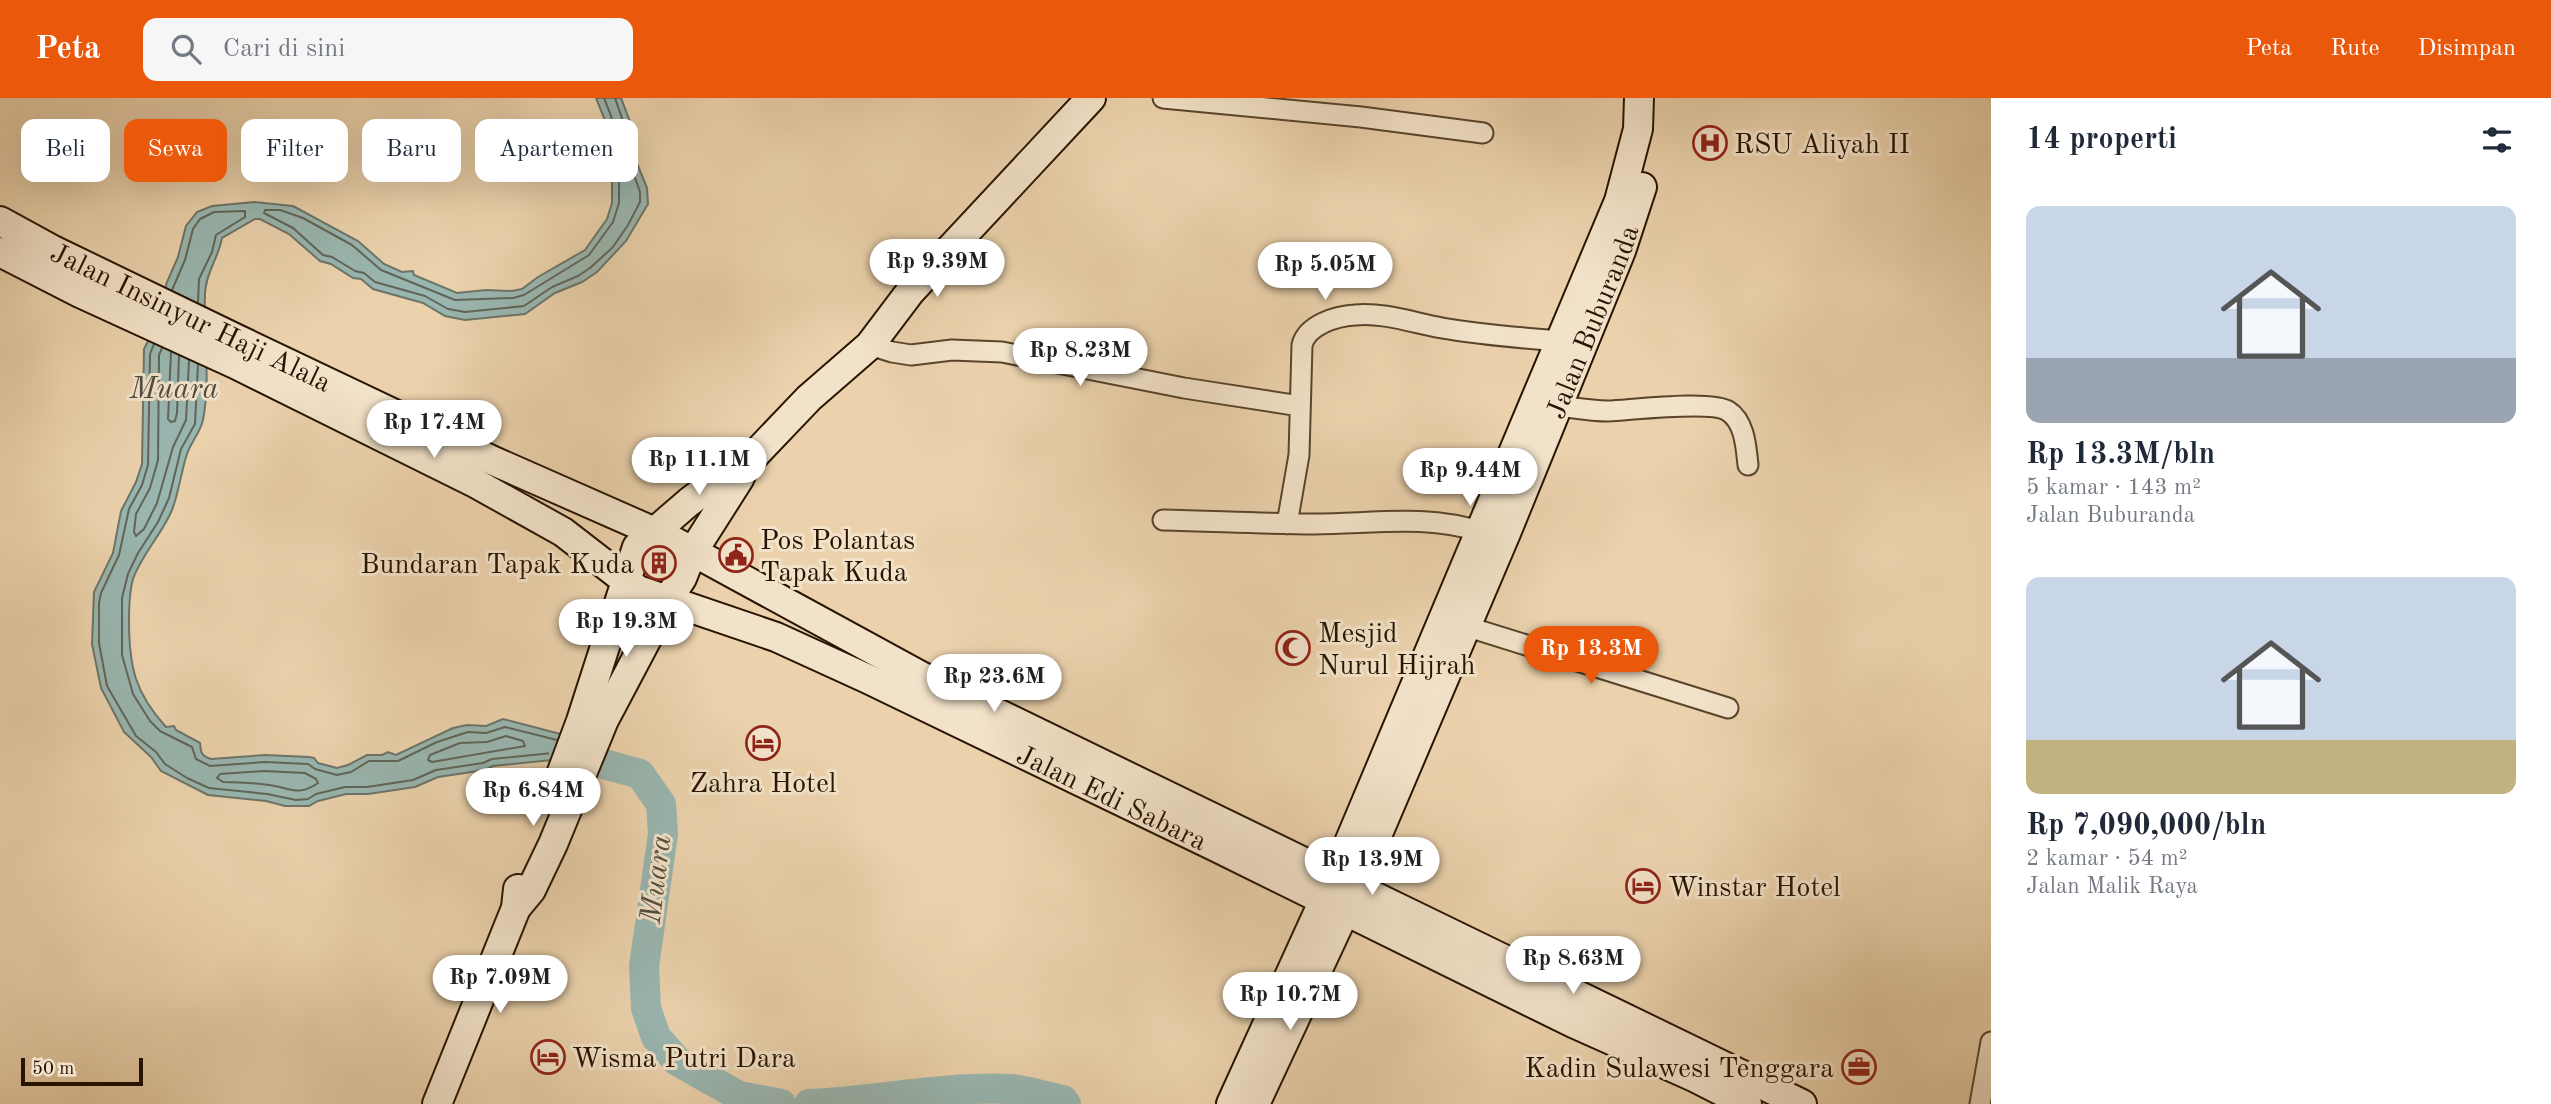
<!DOCTYPE html>
<html lang="id">
<meta charset="utf-8">
<style>
:root{--surface:#fff;--page:#f6f6f7;--text:#1f2937;--muted:#747a83;--accent:#ea580c}
body{margin:0;font-family:"Old Standard TT",serif;background:var(--page);color:var(--text);height:100vh;display:flex;flex-direction:column;font-size:26px;white-space:nowrap}
*{box-sizing:border-box;margin:0}
p{font-size:23px;color:var(--muted)}
.icon{flex:none;width:38px;height:38px;fill:none;stroke:currentColor;stroke-width:2;stroke-linecap:round;stroke-linejoin:round}
.map{position:relative;flex:1;overflow:hidden}
.side{display:flex;flex-direction:column;background:var(--surface);width:560px}
.side>*{flex:none}
.top-card{position:absolute;left:21px;top:21px;width:665px;height:63px;display:flex;gap:14px}
.scale{position:absolute;left:21px;bottom:18px;width:122px;box-sizing:border-box;padding-left:7px;border:4px solid #281400;border-top:0;font-size:19px;line-height:24px;white-space:nowrap;color:#281400;-webkit-text-stroke:5px #f2e2c9;paint-order:stroke}
.price{position:absolute;translate:-50% -60px;padding:0 16px;border-radius:24px;background:#fff;color:#222;font-size:23px;line-height:46px;filter:drop-shadow(0 2px 4px #0008)}
.price::after{content:'';position:absolute;left:50%;top:42px;width:21px;height:16px;margin-left:-10px;background:inherit;clip-path:polygon(0 0,100% 0,50% 100%)}
.price.on{background:var(--accent);color:#fff}
ul{padding:0;list-style:none}
li{display:grid;align-content:center;gap:14px;height:371px;padding:0 35px}
li span{display:grid;place-items:center;height:217px;border-radius:14px;color:#555}
li>.icon{margin-inline-start:auto}
span .icon{width:126px;height:126px;fill:#fffc;stroke-width:1}
li b{font-size:30px}
h2{display:flex;justify-content:space-between;align-items:center;height:84px;padding:0 35px;font-size:30px}
.chip{padding:0 24px;border-radius:14px;background:var(--surface);box-shadow:0 7px 28px #0002;font-size:24px;line-height:63px}
.chip.on{background:var(--accent);color:#fff}
header{display:flex;align-items:center;gap:42px;box-sizing:border-box;height:98px;padding:0 35px;background:var(--accent);color:#fff}
header strong{font-size:33px}
nav{display:flex;gap:38px;margin-inline-start:auto;font-size:24px}
.search{width:490px;height:63px;background:var(--page);display:flex;align-items:center;gap:18px;box-sizing:border-box;padding:0 24px;border-radius:14px;color:var(--muted);font-size:26px}
main{display:flex;flex:1;min-height:0}
.map>svg:first-child{display:block}
</style>
<header>
<strong>Peta</strong>
<div class="search"><svg class="icon" aria-label="search" viewBox="0 0 24 24"><circle cx="10" cy="10" r="6"/><path d="M15 15l6 6"/></svg>Cari di sini</div>
<nav><a>Peta</a><a>Rute</a><a>Disimpan</a></nav>
</header>
<main>
<div class="map">
<svg width="1991" height="1006" viewBox="0 0 1991 1006">
<rect width="100%" height="100%" fill="#ebd2ac"/>
<filter id="stains"><feTurbulence type="fractalNoise" baseFrequency=".00286" numOctaves="4"/><feColorMatrix values="0 0 0 0 .2 0 0 0 0 .09 0 0 0 0 .02 0 0 0 .5 -.17"/></filter>
<radialGradient id="worn" r=".72"><stop offset=".6" stop-color="#630" stop-opacity="0"/><stop offset="1" stop-color="#630" stop-opacity=".3"/></radialGradient>
<path fill="#99b6b0" stroke="#6c756a" stroke-width="2" d="M 596,0 L 621,0 L 632,29 L 634,58 L 647,90 L 648,106 L 626,143 L 597,174 L 582,184 L 555,195 L 525,216 L 465,222 L 445,218 L 423,205 L 373,191 L 361,181 L 353,180 L 331,166 L 320,163 L 289,136 L 260,121 L 255,121 L 222,140 C 218,161 206,174 205,195 C 203,236 211,281 203,322 C 200,335 191,344 187,356 C 181,374 179,394 172,412 C 162,436 142,456 133,481 C 129,495 129,509 129,523 C 129,569 135,595 166,629 L 174,628 L 176,632 L 200,645 C 201,655 201,658 211,661 L 265,657 L 309,659 L 314,660 L 318,665 L 337,670 L 348,667 L 367,657 L 382,657 L 388,654 L 396,657 L 453,630 L 467,627 L 486,628 L 503,621 L 564,637 L 552,662 L 493,668 L 485,672 L 438,679 L 415,689 L 368,696 L 346,696 L 318,703 L 309,708 L 285,708 L 266,703 L 208,697 L 161,673 L 151,659 L 124,634 L 101,590 L 92,546 L 94,494 L 113,455 L 121,413 L 136,384 L 142,366 L 144,251 L 153,233 L 167,184 L 178,159 L 186,128 L 197,114 L 212,108 L 254,104 L 293,108 L 358,143 L 384,166 L 402,174 L 413,173 L 414,177 L 457,195 L 486,192 L 512,193 L 522,191 L 538,179 L 585,152 L 607,121 L 612,105 L 612,59 L 604,20 Z"/>
<g fill="none" stroke-linecap="round" stroke-linejoin="round">
<path stroke="#606558" stroke-width="2" d="M 604,0 L 611,18 L 619,58 L 619,105 L 613,124 L 589,157 L 524,197 L 513,200 L 455,202 L 381,172 L 352,147 L 303,120 L 280,112 L 265,112 L 264,115 L 293,130 L 323,157 L 332,159 L 355,173 L 364,175 L 375,184 L 425,198 L 448,211 L 465,214 L 524,208 L 552,189 L 578,178 L 590,170 L 613,149 L 628,127 L 640,104 L 640,94 L 628,60 L 625,29 L 615,0
M 172,192 L 185,162 L 193,131 L 200,121 L 214,114 L 245,113 L 245,119 L 216,137 L 212,154 L 199,181 L 198,205
M 154,246 L 150,256 L 148,367 L 142,387 L 129,411 L 119,457 L 101,495 L 99,505 L 99,545 L 107,588 L 136,638 L 156,654 L 165,666 L 187,680 L 209,690 L 267,696 L 296,702 L 308,701 L 316,696 L 345,689 L 367,689 L 413,682 L 436,672 L 483,665 L 492,661 L 552,655
M 162,250 L 159,257 L 158,362 L 150,390 L 136,416 L 134,434 L 136,438 L 144,431 L 157,405 L 173,349 L 186,322 L 189,262
M 171,254 L 168,321 L 171,324 L 175,323 L 177,315 L 179,257
M 198,266 L 195,326 L 181,351 L 169,400 L 158,424 L 138,455 L 128,476 L 122,500 L 122,557 L 133,596 L 150,623 L 160,633 L 192,649 L 196,661 L 210,668 L 265,664 L 308,666 L 315,671 L 337,677 L 351,674 L 369,663 L 398,663 L 437,644 L 468,634 L 486,635 L 505,629 L 557,642
M 506,638 L 523,643 L 525,648 L 432,664 L 428,662 L 430,657 L 460,645 L 487,644 Z
M 264,673 L 305,675 L 316,681 L 318,685 C 298,699 291,690 269,687 C 254,685 238,684 223,684 L 217,680 L 220,676 Z"/>
<path stroke="#99b6b0" stroke-width="30" d="M 564,655 L 640,676 L 661,706 L 663,736 L 644,868 L 646,910 L 656,939 L 677,963 L 739,998 L 781,1006
M 809,1006 C 876,1003 942,988 1010,991 C 1027,992 1046,999 1063,1002 L 1066,1006"/>
<g stroke="#59442b" stroke-width="23">
<path id="street" d="M 1163,0 L 1361,19 L 1483,35
M 870,247 L 892,254 L 911,257 L 952,252 L 1002,254 L 1184,290 L 1300,308
M 1559,308 C 1575,310 1592,313 1608,313 C 1632,312 1711,302 1728,313 C 1745,324 1746,349 1748,367
M 1163,422 C 1214,423 1264,426 1315,426 C 1370,426 1427,416 1481,434
M 1287,426 L 1299,357 L 1302,247 C 1307,227 1336,218 1355,217 C 1383,214 1414,225 1442,230 C 1481,237 1521,240 1561,243
M 1465,528 L 1728,610
M 1980,1006 L 1991,944"/>
</g>
<g stroke="#281400" stroke-width="32">
<g id="secondary">
<path id="s1" d="M 0,123 L 53,152 L 239,242 L 489,361 L 666,439 L 921,578 L 1802,1006"/>
<path id="s2" d="M 0,154 L 80,195 L 235,266 L 477,386 L 563,434 L 638,492 L 776,539 L 868,581 L 1216,749 L 1573,925 L 1696,980 L 1747,1006"/>
<path d="M 557,687 L 581,623 L 637,449 L 689,404 L 730,373 L 743,367"/>
<path d="M 516,810 L 531,792 L 553,746 L 604,622 L 668,501 L 682,480 L 692,455 L 739,381 L 746,366 L 809,300 L 870,247 L 910,194 L 1091,0"/>
<path d="M 437,1006 L 516,810 L 518,791"/>
<path d="M 1231,1006 L 1335,778 L 1619,103 L 1638,31 L 1639,0"/>
<path id="s3" d="M 1255,1006 L 1345,813 L 1506,435 L 1621,153 L 1642,89"/>
</g>
</g>
<use href="#street" stroke="#f2e2c9" stroke-width="19"/>
<use href="#secondary" stroke="#f2e2c9" stroke-width="28"/>
</g>
<defs>
<g id="hospital-ring" transform="scale(1.75)"><circle r="9.5" fill="#f2e2c9" stroke="#8f2418" stroke-width="1.5"/><path d="M-5-5h3v3.5h4V-5h3V5h-3V1.5h-4V5h-3Z" fill="#8f2418"/></g>
<g id="civic-ring" transform="scale(1.75)"><circle r="9.5" fill="#f2e2c9" stroke="#8f2418" stroke-width="1.5"/><path d="M-.6-6.5H3V-4.5H.6V-3L4-1V1h2V6H-6V1h2V-1L-.6-3ZM-1.2 2.5V6h2.4V2.5Z" fill="#8f2418"/></g>
<g id="building-ring" transform="scale(1.75)"><circle r="9.5" fill="#f2e2c9" stroke="#8f2418" stroke-width="1.5"/><path d="M-4-6H4V6H1V3H-1V6H-4ZM-2.5-4.3h1.7v1.8h-1.7ZM.8-4.3h1.7v1.8H.8ZM-2.5-1h1.7V.8h-1.7ZM.8-1h1.7V.8H.8Z" fill="#8f2418"/></g>
<g id="mosque-ring" transform="scale(1.75)"><circle r="9.5" fill="#f2e2c9" stroke="#8f2418" stroke-width="1.5"/><path d="M3.5-4.9A6 6 0 1 0 3.5 4.9A5 5 0 1 1 3.5-4.9Z" fill="#8f2418"/></g>
<g id="hotel-ring" transform="scale(1.75)"><circle r="9.5" fill="#f2e2c9" stroke="#8f2418" stroke-width="1.5"/><path d="M-6-4.5h1.5V1H6V5H4.5V3h-9V5H-6ZM-4 0a1.8 1.8 0 1 1 3.6 0ZM.5 0V-2.5h3Q6-2.5 6 0Z" fill="#8f2418"/></g>
<g id="office-ring" transform="scale(1.75)"><circle r="9.5" fill="#f2e2c9" stroke="#8f2418" stroke-width="1.5"/><path d="M-6-3h4V-5.5h4V-3h4V5H-6ZM-1-4.5V-3h2v-1.5ZM-6 0V1H6V0Z" fill="#8f2418"/></g>
</defs>
<g fill-rule="evenodd">
<use href="#hospital-ring" x="1710" y="45"/>
<use href="#civic-ring" x="736" y="457"/>
<use href="#building-ring" x="659" y="465"/>
<use href="#mosque-ring" x="1293" y="550"/>
<use href="#hotel-ring" x="763" y="645"/>
<use href="#hotel-ring" x="1643" y="788"/>
<use href="#hotel-ring" x="548" y="959"/>
<use href="#office-ring" x="1859" y="969"/>
</g>
<g text-anchor="middle" stroke-width="6" stroke-linejoin="round" paint-order="stroke">
<g font-size="28" fill="#281400" stroke="#f2e2c9" text-anchor="start">
<text x="1734" y="55">RSU Aliyah II</text>
<text x="760" y="451">Pos Polantas<tspan x="760" dy="32">Tapak Kuda</tspan></text>
<text x="634" y="475" text-anchor="end">Bundaran Tapak Kuda</text>
<text x="1318" y="544">Mesjid<tspan x="1318" dy="32">Nurul Hijrah</tspan></text>
<text x="763" y="694" text-anchor="middle">Zahra Hotel</text>
<text x="1668" y="798">Winstar Hotel</text>
<text x="572" y="969">Wisma Putri Dara</text>
<text x="1834" y="979" text-anchor="end">Kadin Sulawesi Tenggara</text>
</g>
<g font-size="28" fill="#281400" stroke="#f2e2c9">
<text dy="10" stroke="none"><textPath href="#s1" startOffset="214">Jalan Insinyur Haji Alala</textPath></text>
<text dy="10" stroke="none"><textPath href="#s3" startOffset="852">Jalan Buburanda</textPath></text>
<text dy="10" stroke="none"><textPath href="#s2" startOffset="1242">Jalan Edi Sabara</textPath></text>
</g>
<g font-size="30" font-style="italic" fill="#504d3e" stroke="#f2e2c9">
<text x="174" y="300">Muara</text>
<text transform="translate(655 781) rotate(-83)" y="10">Muara</text>
</g>
</g>
<rect width="100%" height="100%" filter="url(#stains)"/>
<rect width="100%" height="100%" fill="url(#worn)"/>
</svg>
<div class="scale">50 m</div>
<b class="price" style="left:937px;top:201px">Rp 9.39M</b>
<b class="price" style="left:1325px;top:204px">Rp 5.05M</b>
<b class="price" style="left:1080px;top:290px">Rp 8.23M</b>
<b class="price" style="left:434px;top:362px">Rp 17.4M</b>
<b class="price" style="left:699px;top:399px">Rp 11.1M</b>
<b class="price" style="left:1470px;top:410px">Rp 9.44M</b>
<b class="price" style="left:626px;top:561px">Rp 19.3M</b>
<b class="price on" style="left:1591px;top:588px">Rp 13.3M</b>
<b class="price" style="left:994px;top:616px">Rp 23.6M</b>
<b class="price" style="left:533px;top:730px">Rp 6.84M</b>
<b class="price" style="left:1372px;top:799px">Rp 13.9M</b>
<b class="price" style="left:1573px;top:898px">Rp 8.63M</b>
<b class="price" style="left:500px;top:917px">Rp 7.09M</b>
<b class="price" style="left:1290px;top:934px">Rp 10.7M</b>
<div class="top-card">
<a class="chip">Beli</a>
<a class="chip on">Sewa</a>
<a class="chip">Filter</a>
<a class="chip">Baru</a>
<a class="chip">Apartemen</a>
</div>
</div>
<section class="side">
<h2>14 properti<svg class="icon" aria-label="filters" viewBox="0 0 24 24"><path d="M4 7h16M4 17h16"/><circle cx="9" cy="7" r="2"/><circle cx="15" cy="17" r="2"/></svg></h2>
<ul>
<li><span style="background:linear-gradient(#c9d6e8 70%,#9aa5b1 0)"><svg class="icon" aria-label="home" viewBox="0 0 24 24"><path d="M3 11l9-7 9 7M6 9v11h12V9"/></svg></span><div><b>Rp 13.3M/bln</b><p>5 kamar · 143 m²</p><p>Jalan Buburanda</p></div></li>
<li><span style="background:linear-gradient(#c9d6e8 75%,#c2b280 0)"><svg class="icon" aria-label="home" viewBox="0 0 24 24"><path d="M3 11l9-7 9 7M6 9v11h12V9"/></svg></span><div><b>Rp 7,090,000/bln</b><p>2 kamar · 54 m²</p><p>Jalan Malik Raya</p></div></li>
</ul>
</section>
</main>
